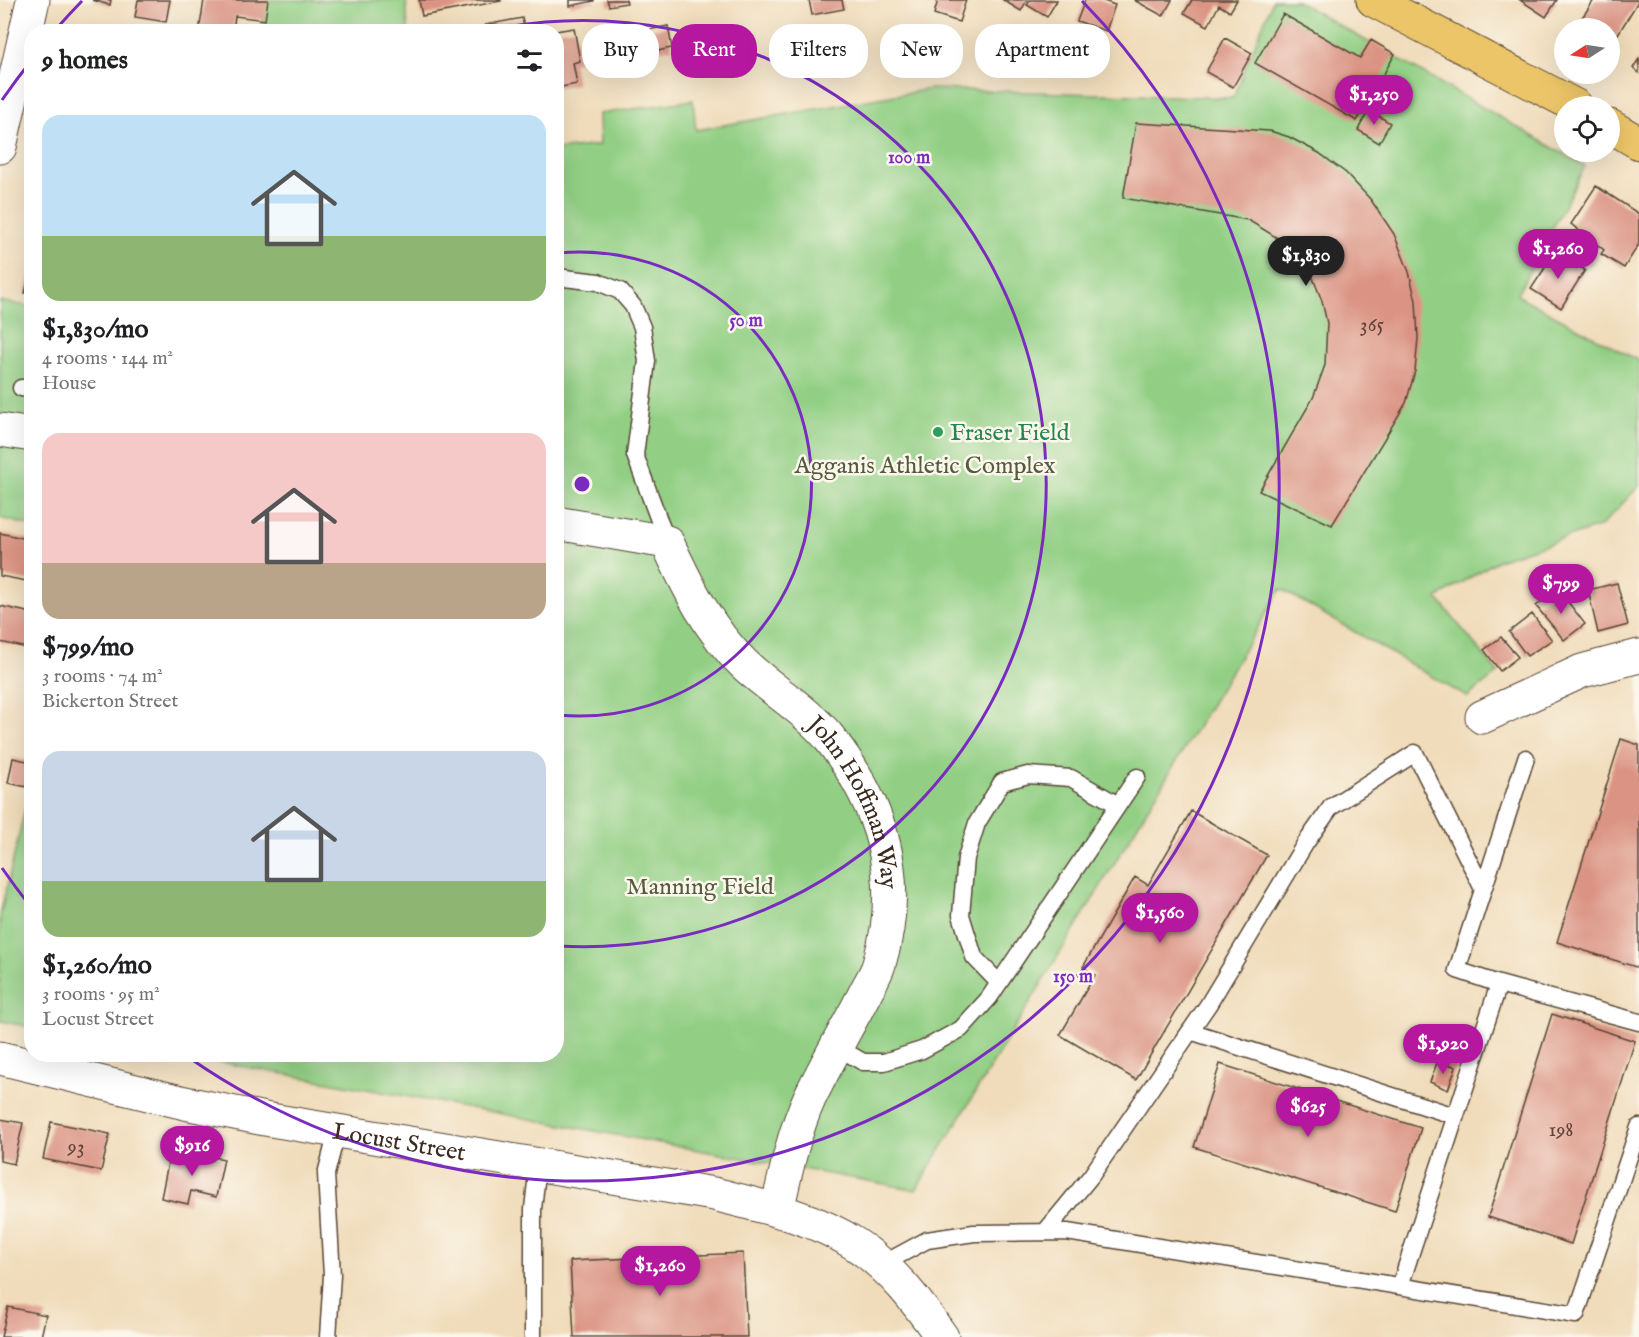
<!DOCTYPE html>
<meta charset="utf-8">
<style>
:root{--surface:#fff;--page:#f2f2f2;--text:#202124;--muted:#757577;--accent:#b5179e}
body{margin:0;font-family:"IM FELL English",serif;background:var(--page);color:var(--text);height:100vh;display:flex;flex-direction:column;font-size:22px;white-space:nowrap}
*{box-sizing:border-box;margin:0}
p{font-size:20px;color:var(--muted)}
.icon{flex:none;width:33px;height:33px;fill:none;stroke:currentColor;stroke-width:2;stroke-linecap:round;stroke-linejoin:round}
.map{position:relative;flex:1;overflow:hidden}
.panel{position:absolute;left:24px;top:24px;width:540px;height:1038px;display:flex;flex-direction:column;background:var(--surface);border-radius:24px;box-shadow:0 6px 24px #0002}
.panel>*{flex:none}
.banner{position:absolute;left:582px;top:24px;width:570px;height:54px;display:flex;gap:12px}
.needle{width:39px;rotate:258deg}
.controls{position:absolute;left:1554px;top:18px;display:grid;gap:12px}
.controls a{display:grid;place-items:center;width:66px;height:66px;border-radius:50%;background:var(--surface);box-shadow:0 6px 24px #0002;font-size:30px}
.price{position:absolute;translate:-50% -51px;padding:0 14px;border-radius:21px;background:var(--accent);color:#fff;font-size:20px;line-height:39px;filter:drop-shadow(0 2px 3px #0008)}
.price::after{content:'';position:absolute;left:50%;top:36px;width:18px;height:14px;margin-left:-9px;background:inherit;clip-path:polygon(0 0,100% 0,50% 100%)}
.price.selected{background:#222;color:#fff}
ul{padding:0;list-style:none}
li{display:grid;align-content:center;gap:12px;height:318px;padding:0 18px}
li span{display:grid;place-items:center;height:186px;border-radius:18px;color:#555}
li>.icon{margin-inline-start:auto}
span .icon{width:108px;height:108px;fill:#fffc;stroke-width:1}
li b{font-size:26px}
h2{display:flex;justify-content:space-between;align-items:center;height:72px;padding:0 18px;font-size:26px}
.pill{padding:0 21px;border-radius:24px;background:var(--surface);box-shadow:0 6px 24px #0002;font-size:21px;line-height:54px}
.pill.selected{background:var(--accent);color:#fff}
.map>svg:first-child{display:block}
</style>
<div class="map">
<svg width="1639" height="1337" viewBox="0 0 1639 1337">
<rect width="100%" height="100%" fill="#fbf7ec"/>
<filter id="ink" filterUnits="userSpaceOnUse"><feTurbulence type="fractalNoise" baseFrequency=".0167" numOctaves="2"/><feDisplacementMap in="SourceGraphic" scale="12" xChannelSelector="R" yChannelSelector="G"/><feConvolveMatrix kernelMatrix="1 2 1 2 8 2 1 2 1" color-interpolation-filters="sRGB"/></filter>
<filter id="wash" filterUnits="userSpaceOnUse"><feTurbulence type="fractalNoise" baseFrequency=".008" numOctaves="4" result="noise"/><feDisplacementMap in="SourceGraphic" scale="24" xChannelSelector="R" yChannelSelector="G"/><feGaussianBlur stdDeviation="1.35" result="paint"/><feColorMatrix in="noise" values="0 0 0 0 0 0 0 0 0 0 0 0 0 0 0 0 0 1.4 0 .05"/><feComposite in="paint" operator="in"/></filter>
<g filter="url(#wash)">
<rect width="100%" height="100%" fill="#f0dcba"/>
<path fill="#92cf84" stroke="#667c51" stroke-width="1.5" d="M 267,0 L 406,0 L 408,31 L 260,32 Z
M 1273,0 L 1295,0 L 1585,166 L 1517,295 L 1639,361 L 1639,486 L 1601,526 L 1498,560 L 1437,598 L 1498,673 L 1467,697 L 1281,589 L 916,1190 L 181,1055 L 556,1054 L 556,150 L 600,145 L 599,114 L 693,100 L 696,130 L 930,89 L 1233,98 Z
M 0,301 L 31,307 L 31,526 L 0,518 Z
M 31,784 L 31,1027 L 0,1021 L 0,915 Z"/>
<g id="blocks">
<path fill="#db9484" d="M 92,0 L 111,0 L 110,5 Z
M 138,0 L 170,0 L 166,22 L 135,17 Z
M 204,0 L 268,0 L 265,20 L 235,16 L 233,32 L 199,32 Z
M 419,0 L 501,0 L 501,1 L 422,16 Z
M 570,0 L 594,0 L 594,1 L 570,6 Z
M 607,0 L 626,0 L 627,3 L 609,6 Z
M 809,0 L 842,0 L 844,9 L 812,15 Z
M 938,0 L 966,0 L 959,22 L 934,14 Z
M 1003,0 L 1027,0 L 1021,11 Z
M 1030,0 L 1057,0 L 1047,17 L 1027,5 Z
M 1085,0 L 1101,0 L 1115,5 L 1106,31 L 1077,21 Z
M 1134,0 L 1172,0 L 1163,16 Z
M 1192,0 L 1237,0 L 1230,12 L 1219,5 L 1208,26 L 1184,13 Z
M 1520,0 L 1557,0 L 1546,17 Z
M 1594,0 L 1639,0 L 1610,47 L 1610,28 L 1575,28 Z
M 1283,14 L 1360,58 L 1371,40 L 1395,54 L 1357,121 L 1255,63 Z
M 522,18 L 525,32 L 486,32 L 485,25 Z
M 668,26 L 672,48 L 652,52 L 648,30 Z
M 574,28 L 580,61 L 573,63 L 577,84 L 556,88 L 556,31 Z
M 1225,38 L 1252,53 L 1233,87 L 1206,72 Z
M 903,41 L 927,49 L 920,71 L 896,63 Z
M 1639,59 L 1639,73 L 1633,68 Z
M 1369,110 L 1390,123 L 1379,143 L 1358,130 Z
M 1136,123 L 1270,131 L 1289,137 L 1319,153 L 1346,173 L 1371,200 L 1394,234 L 1409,272 L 1416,301 L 1418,338 L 1415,371 L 1406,403 L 1332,525 L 1259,491 L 1313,398 L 1325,365 L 1327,323 L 1322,301 L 1313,278 L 1301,260 L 1284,242 L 1248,220 L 1123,198 Z
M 1596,186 L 1639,214 L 1639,244 L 1624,268 L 1601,254 L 1604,250 L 1571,224 Z
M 1556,251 L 1585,270 L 1561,308 L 1531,289 Z
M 32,268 L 32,294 L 25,293 Z
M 0,533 L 32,540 L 32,582 L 0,576 Z
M 1617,583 L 1628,625 L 1598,633 L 1588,590 Z
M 1558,589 L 1585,624 L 1564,640 L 1536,606 Z
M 0,606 L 32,613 L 32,649 L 0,642 Z
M 1532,614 L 1552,640 L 1527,656 L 1509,632 Z
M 1501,637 L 1518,657 L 1500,671 L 1484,650 Z
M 1621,739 L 1639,745 L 1639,968 L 1557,942 Z
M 13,758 L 32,762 L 32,788 L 8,783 Z
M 1191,811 L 1267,855 L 1136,1080 L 1060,1035 L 1095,975 L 1083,967 L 1135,877 L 1148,885 Z
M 1552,1014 L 1635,1041 L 1571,1244 L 1488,1217 Z
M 1438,1060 L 1456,1067 L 1448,1090 L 1430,1082 Z
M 1220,1064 L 1421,1128 L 1395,1211 L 1194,1147 Z
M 0,1119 L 23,1123 L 14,1164 L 0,1161 Z
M 51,1122 L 110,1134 L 101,1171 L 43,1159 Z
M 181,1150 L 224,1159 L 216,1197 L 191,1191 L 188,1204 L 161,1198 L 168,1163 L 178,1165 Z
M 743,1253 L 747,1337 L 574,1337 L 570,1261 Z
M 8,1307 L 46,1315 L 41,1337 L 1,1337 Z"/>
</g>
</g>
<g filter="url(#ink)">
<use href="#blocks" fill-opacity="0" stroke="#564535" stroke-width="1.5"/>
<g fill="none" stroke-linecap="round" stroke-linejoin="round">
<g stroke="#564535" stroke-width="19">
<path id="service" d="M 556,277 L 598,282 L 620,291 L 633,306 L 642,327 L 647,361 L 635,455 L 667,542
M 21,388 L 32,389
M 999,983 L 974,957 L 961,915 L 966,858 L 977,823 L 1002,782 L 1028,775 L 1071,778 L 1118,805
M 1499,984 L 1639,1022
M 1190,1031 L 1455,1116
M 837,1047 L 863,1062 L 884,1062 L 922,1050 L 961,1029 L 989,998 L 1137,777
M 1045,1232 L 1091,1176 L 1208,1005 L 1305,844 L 1331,807 L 1415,753 L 1483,889
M 881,1265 L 927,1240 L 974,1233 L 1067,1232 L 1576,1315 L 1639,1127
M 1400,1286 L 1499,984 L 1457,970 L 1526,758
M 328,1337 L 332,1275 L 326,1174 L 337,1132
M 533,1337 L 533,1209 L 538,1165"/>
</g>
<g stroke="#564535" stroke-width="35">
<g id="minor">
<path d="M 0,430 L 32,435"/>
<path id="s1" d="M 556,523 L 667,542 C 687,585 709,631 744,664 C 769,688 805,709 827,735 C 882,804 905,878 879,964 C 876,975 868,986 863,997 C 848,1026 831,1055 816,1085 C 795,1124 787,1168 777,1210"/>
<path d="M 1482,717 L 1582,671 L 1639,656"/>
<path id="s2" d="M 0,1058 L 185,1103 L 265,1119 L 714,1194 C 761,1206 814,1217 855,1244 C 891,1267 918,1303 942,1337"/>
</g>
</g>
<g stroke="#564535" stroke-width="35">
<path id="tertiary" d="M 0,147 L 33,0"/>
</g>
<g stroke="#564535" stroke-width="35">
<path id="primary" d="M 1373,0 L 1576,106
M 1610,126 L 1639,143"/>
</g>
<use href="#service" stroke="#fff" stroke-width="16"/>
<use href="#minor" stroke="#fff" stroke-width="33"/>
<use href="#tertiary" stroke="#fff" stroke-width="33"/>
<use href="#primary" stroke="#edc569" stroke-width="33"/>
</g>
</g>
<g fill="none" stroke="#7b2cbf" stroke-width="3">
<path d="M558 253A232 232 0 1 1 558 715"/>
<path d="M486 31A463 463 0 1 1 558 946"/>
<path d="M31 907A695 695 0 0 1 2 868M2 100A695 695 0 0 1 31 61M57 28A695 695 0 0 1 82 1M1082 1A695 695 0 0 1 188 1057"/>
</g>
<circle fill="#2e9e5b" stroke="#fbf7ec" stroke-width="2" cx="938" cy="432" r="6"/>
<g text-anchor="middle" stroke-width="5" stroke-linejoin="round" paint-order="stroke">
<g font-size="21" fill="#634438">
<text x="1372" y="331">365</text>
<text x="1561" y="1136">198</text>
<text x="76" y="1153">93</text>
</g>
<g font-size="24" fill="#27864d" stroke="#fbf7ec" text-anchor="start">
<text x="950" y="440">Fraser Field</text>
</g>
<g font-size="24" fill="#555c3d" stroke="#fbf7ec">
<text x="925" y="473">Agganis Athletic Complex</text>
<text x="700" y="894">Manning Field</text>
</g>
<g font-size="24" fill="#3b2a1e" stroke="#fbf7ec">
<text dy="8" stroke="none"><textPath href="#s1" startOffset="441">John Hoffman Way</textPath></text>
<text dy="8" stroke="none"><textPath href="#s2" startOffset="408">Locust Street</textPath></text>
</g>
</g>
<circle cx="582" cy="484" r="9" fill="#7b2cbf" stroke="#fbf7ec" stroke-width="3"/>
<g font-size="18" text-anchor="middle" font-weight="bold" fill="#7b2cbf" stroke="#fbf7ec" stroke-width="5" stroke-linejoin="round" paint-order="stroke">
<text x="909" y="163">100 m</text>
<text x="746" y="326">50 m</text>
<text x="1073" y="982">150 m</text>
</g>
</svg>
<div class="controls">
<a><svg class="needle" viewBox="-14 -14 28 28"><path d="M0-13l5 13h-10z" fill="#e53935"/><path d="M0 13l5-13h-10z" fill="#757577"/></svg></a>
<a><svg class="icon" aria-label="locate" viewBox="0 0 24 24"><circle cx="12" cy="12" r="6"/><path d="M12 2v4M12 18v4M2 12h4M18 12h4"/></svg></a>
</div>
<b class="price" style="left:1374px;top:126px">$1,250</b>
<b class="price" style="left:1558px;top:280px">$1,260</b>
<b class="price selected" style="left:1306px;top:287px">$1,830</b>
<b class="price" style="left:1561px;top:615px">$799</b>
<b class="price" style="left:1160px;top:944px">$1,560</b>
<b class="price" style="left:1443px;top:1075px">$1,920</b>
<b class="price" style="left:1308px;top:1138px">$625</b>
<b class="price" style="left:192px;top:1177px">$916</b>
<b class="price" style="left:660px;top:1297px">$1,260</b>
<div class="banner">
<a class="pill">Buy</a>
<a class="pill selected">Rent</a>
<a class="pill">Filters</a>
<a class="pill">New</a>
<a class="pill">Apartment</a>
</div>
<section class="panel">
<h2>9 homes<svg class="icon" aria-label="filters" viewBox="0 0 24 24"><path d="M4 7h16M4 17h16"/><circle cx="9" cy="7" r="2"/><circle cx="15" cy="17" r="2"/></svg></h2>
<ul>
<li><span style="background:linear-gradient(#bfe0f5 65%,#8fb573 0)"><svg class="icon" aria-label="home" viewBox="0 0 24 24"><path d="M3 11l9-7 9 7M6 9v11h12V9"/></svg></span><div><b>$1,830/mo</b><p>4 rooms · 144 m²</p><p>House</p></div></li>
<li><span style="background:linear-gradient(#f6c9c9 70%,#b9a48a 0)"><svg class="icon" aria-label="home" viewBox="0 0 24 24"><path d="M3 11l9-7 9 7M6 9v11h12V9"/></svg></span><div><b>$799/mo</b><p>3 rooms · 74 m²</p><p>Bickerton Street</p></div></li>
<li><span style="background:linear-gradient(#c9d6e8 70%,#8fb573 0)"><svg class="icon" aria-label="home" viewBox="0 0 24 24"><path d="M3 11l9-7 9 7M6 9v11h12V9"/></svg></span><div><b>$1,260/mo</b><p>3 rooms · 95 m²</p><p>Locust Street</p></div></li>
</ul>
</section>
</div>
